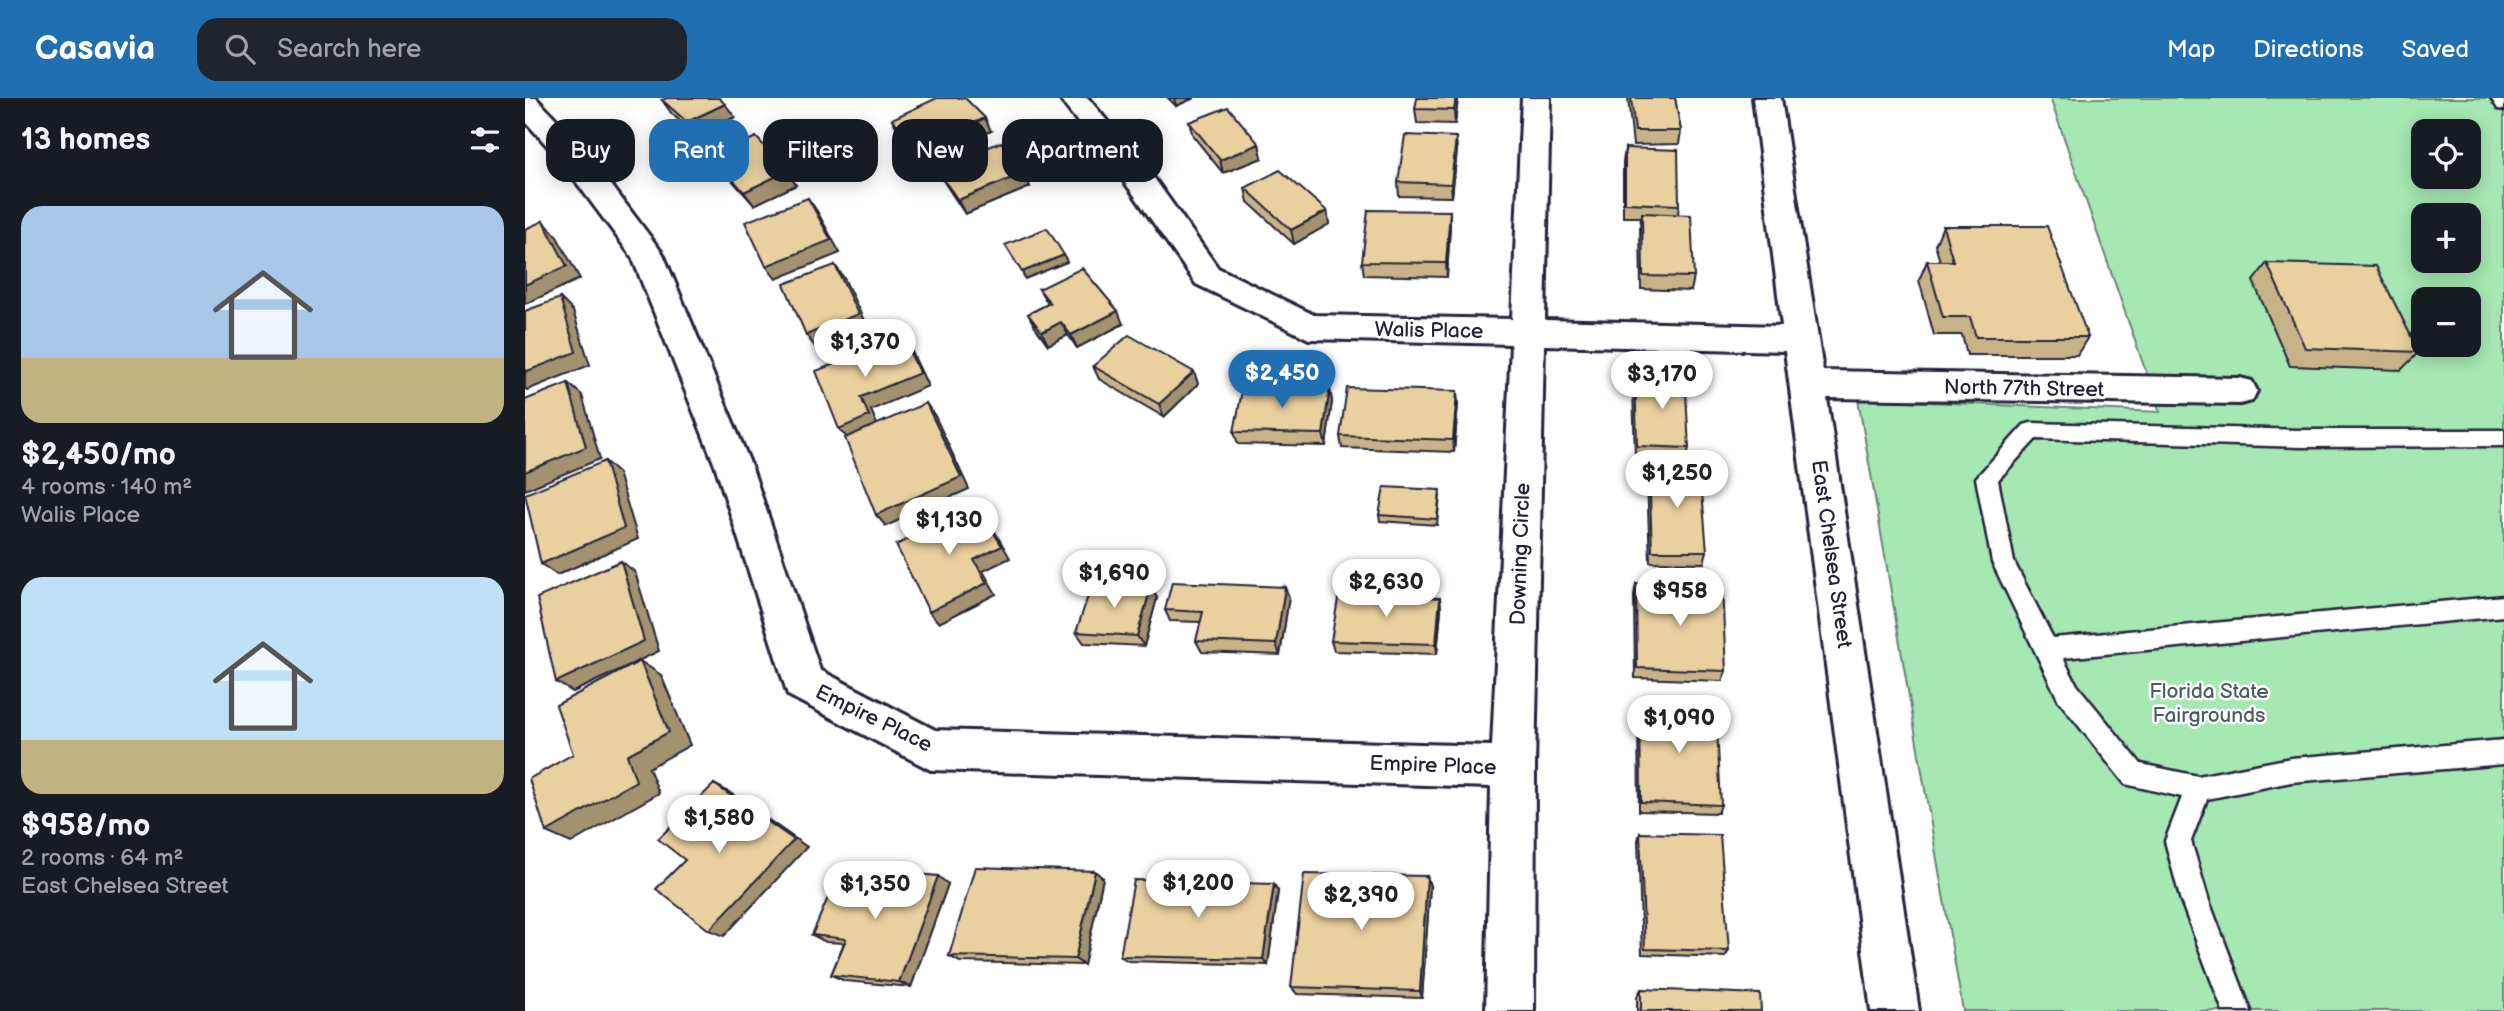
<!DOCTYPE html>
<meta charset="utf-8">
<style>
:root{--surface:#171b24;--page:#20242c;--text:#f1f3f6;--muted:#9ea1a6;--accent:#1f6fb2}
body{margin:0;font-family:"Balsamiq Sans",sans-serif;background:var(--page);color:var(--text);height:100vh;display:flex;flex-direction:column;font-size:26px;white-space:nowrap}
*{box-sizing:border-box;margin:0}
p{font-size:23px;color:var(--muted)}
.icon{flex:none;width:38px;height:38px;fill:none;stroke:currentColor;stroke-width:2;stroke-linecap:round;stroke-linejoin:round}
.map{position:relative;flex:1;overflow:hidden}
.side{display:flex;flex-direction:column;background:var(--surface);width:525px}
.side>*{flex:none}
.banner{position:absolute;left:21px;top:21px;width:665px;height:63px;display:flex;gap:14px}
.controls{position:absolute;left:1886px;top:21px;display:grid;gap:14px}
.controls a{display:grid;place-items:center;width:70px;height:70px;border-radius:14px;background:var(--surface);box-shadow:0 4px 18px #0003;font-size:35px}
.price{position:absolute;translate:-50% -60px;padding:0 16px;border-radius:24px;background:#fff;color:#222;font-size:23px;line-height:46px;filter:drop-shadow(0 2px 4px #0008)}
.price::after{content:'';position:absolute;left:50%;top:42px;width:21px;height:16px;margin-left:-10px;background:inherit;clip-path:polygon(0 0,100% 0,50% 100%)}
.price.active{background:var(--accent);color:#fff}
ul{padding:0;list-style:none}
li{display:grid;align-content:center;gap:14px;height:371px;padding:0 21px}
li span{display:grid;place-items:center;height:217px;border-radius:21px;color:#555}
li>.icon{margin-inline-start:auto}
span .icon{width:126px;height:126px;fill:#fffc;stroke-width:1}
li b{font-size:30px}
h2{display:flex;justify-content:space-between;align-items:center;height:84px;padding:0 21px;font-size:30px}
.tag{padding:0 24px;border-radius:21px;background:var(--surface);box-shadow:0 4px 18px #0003;font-size:24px;line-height:63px}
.tag.active{background:var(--accent);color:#fff}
header{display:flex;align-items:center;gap:42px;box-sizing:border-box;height:98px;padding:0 35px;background:var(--accent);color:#fff}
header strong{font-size:33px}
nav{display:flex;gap:38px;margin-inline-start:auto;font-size:24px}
.search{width:490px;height:63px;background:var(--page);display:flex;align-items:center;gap:18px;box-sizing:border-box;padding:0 24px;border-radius:21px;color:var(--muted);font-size:26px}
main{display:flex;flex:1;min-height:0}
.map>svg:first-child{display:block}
</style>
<header>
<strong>Casavia</strong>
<div class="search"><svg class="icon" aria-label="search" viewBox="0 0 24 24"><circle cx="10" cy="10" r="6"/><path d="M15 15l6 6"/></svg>Search here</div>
<nav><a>Map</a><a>Directions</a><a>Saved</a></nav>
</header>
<main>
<section class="side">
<h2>13 homes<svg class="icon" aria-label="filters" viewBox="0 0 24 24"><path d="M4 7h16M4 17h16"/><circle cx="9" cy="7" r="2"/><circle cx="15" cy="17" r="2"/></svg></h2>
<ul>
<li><span style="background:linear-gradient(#a9c7e8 70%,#c2b280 0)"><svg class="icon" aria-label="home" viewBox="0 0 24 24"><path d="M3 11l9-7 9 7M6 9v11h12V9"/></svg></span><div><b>$2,450/mo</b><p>4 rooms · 140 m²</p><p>Walis Place</p></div></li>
<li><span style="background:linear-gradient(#bfe0f5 75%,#c2b280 0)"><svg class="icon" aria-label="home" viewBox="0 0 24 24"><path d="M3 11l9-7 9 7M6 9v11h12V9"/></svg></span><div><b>$958/mo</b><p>2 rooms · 64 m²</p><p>East Chelsea Street</p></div></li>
</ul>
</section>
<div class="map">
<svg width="1979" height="913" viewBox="0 0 1979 913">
<rect width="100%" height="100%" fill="#fff"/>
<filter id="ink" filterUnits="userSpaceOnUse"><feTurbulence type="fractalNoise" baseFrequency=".0143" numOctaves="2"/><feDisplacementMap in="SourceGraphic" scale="14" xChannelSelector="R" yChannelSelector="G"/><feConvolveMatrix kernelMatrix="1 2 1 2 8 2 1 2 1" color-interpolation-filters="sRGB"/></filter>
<g filter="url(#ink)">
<path fill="#a6e8b3" stroke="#648577" stroke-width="2" fill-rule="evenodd" d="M 1525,0 L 1979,0 L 1979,913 L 1438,913 L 1333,301 L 1635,314 ZM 1899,33 L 1944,33 L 1944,79 L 1899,79 ZM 1899,117 L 1944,117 L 1944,163 L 1899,163 ZM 1899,201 L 1944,201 L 1944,247 L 1899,247 Z"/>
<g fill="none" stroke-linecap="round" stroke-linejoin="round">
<g stroke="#22223b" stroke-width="5">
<path id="lane" d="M 1966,0 L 1979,0 L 1979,12 L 1973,11 Z
M 1506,325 L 1776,332 L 1979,332 L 1979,348 L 1776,349 L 1511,341 L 1473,382 L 1489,464 L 1528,540 L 1979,498 L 1979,518 L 1538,560 L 1552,587 L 1616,666 L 1673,678 L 1766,660 L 1979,642 L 1979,666 L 1766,684 L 1682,701 L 1666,743 L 1684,803 L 1726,913 L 1698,913 L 1656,803 L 1640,743 L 1657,699 L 1600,686 L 1534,603 L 1467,464 L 1451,380 L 1499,327 Z"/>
</g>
<g stroke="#22223b" stroke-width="6">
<path id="street" d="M 0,0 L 11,0 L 57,48 L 138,156 L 227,370 L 295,572 L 410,632 L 967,648 L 986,246 L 784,241 L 671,186 L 607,94 L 534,0 L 563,0 L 629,80 L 693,170 L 789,217 L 987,221 L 997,0 L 1025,0 L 1020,222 L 1257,228 L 1228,0 L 1256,0 L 1298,273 L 1715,280 L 1727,283 L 1732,293 L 1727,303 L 1715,306 L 1302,300 L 1394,913 L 1346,913 L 1260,253 L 1019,247 L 1010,669 L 1009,913 L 961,913 L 966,689 L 406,672 L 263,597 L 191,370 L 107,159 L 35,62 L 0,23 Z"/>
</g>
<use href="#lane" fill="#fff" fill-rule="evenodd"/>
<use href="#street" fill="#fff" fill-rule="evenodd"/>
</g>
<path fill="#c8b389" stroke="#22223b" stroke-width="2" d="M 643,0 L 669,0 L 651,8 Z
M 933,0 L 930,26 L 892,25 L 890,11 Z
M 1103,0 L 1150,0 L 1156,33 L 1154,46 L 1108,47 Z
M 137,2 L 210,19 L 172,38 L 147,16 Z
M 367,21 L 466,33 L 402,64 L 374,35 Z
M 664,24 L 734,46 L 737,60 L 698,75 L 668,38 Z
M 1100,50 L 1154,107 L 1153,116 L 1169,179 L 1166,193 L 1116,191 L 1115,129 L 1116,119 L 1098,119 L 1098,64 Z
M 932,52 L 927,99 L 874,98 L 873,84 Z
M 188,59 L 262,73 L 271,87 L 229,107 L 198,72 Z
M 411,71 L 499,75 L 505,89 L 440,116 L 419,84 Z
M 720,90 L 802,113 L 804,126 L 769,146 L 723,104 Z
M 925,113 L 925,127 L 922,179 L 839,177 L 837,164 Z
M 1418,128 L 1563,239 L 1552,257 L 1442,257 L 1437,237 L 1409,237 L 1394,182 L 1402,163 L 1415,163 L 1410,147 Z
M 1742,165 L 1894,254 L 1876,272 L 1765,268 L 1728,183 Z
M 514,191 L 598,226 L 552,250 L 543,237 L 523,247 L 510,229 L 503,216 L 523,206 Z
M 568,268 L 669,274 L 673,286 L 639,319 L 574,281 Z
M 1110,275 L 1164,350 L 1161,362 L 1110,360 L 1108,288 Z
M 807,303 L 801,348 L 713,346 L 709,334 Z
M 933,306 L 929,354 L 817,350 L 815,338 Z
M 1124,369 L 1182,453 L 1179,465 L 1125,464 L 1122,381 Z
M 915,398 L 912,427 L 855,423 L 854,417 Z
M 1111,486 L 1201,573 L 1197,583 L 1110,580 L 1109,497 Z
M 764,499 L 755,557 L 677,554 L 671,543 L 676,524 L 645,523 L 640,512 Z
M 632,500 L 619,548 L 559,545 L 551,534 Z
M 915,500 L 916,511 L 912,556 L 809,553 L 806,543 Z
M 1115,605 L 1196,707 L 1193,715 L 1114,713 L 1113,615 Z
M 1115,735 L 1204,853 L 1200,859 L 1117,856 L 1113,742 Z
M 902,778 L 905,788 L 897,900 L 772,896 L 766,889 Z
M 578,780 L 559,867 L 435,864 L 424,858 Z
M 423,786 L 386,889 L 320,883 L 306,877 L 319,845 L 301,844 L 287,837 Z
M 753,793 L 743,867 L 603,863 L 595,858 Z
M 1116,891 L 1236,913 L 1112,913 L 1112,899 Z"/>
<path fill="#a3926f" stroke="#22223b" stroke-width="2" d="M 649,0 L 669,0 L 651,8 Z
M 931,0 L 933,0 L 930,26 L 929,12 Z
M 200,6 L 210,19 L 172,38 L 162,24 Z
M 460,20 L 466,33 L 402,64 L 395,50 Z
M 931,39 L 932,52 L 927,99 L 926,86 Z
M 734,46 L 737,60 L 698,75 L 695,62 Z
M 262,73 L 271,87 L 229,107 L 219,94 Z
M 499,75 L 505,89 L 440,116 L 433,102 Z
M 283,100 L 292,113 L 315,155 L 251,181 L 241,168 Z
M 802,113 L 804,126 L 769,146 L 766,132 Z
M 925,113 L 925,127 L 922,179 L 921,165 Z
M 18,123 L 31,137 L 55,181 L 0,206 L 0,187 Z
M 539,157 L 542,164 L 500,181 L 497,174 Z
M 310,167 L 319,180 L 342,229 L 291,250 L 281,237 Z
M 35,200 L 48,213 L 65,267 L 2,292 L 0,290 L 0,274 Z
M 593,213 L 598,226 L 552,250 L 546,237 Z
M 536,224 L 543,237 L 523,247 L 517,234 Z
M 377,239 L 386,252 L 403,288 L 346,312 L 354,331 L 325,343 L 314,331 Z
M 669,274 L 673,286 L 639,319 L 634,306 Z
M 43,285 L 57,297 L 75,361 L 0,392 L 0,374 Z
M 805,290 L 807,303 L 801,348 L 798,336 Z
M 932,293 L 933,306 L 929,354 L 928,342 Z
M 401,305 L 410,318 L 444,391 L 361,428 L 351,417 Z
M 80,363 L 93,375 L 113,441 L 32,477 L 16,466 Z
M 452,407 L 461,418 L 485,460 L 458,473 L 471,496 L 414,525 L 404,514 L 449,462 Z
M 96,463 L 110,474 L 134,553 L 48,594 L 31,584 Z
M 626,489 L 632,500 L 619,548 L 612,538 Z
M 760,489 L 764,499 L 755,557 L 751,546 Z
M 915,500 L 916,511 L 912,556 L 911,546 Z
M 115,563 L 136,577 L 165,647 L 124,670 L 134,695 L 46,745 L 21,734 L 102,657 Z
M 189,686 L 204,694 L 282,749 L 199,838 L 184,832 Z
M 570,773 L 578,780 L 559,867 L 550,861 Z
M 413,778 L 423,786 L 386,889 L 374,884 Z
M 902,778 L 905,788 L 897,900 L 895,893 Z
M 749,786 L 753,793 L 743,867 L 738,861 Z"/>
<path fill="#e9d09f" stroke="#22223b" stroke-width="2" d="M 142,0 L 194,0 L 200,6 L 162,24 L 137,2 Z
M 412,0 L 440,0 L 460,20 L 395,50 L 367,21 Z
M 892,0 L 931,0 L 929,12 L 890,11 Z
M 1106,0 L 1150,0 L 1156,33 L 1110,33 Z
M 703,9 L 734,46 L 695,62 L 664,24 Z
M 880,37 L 931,39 L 926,86 L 873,84 Z
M 231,39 L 262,73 L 219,94 L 188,59 Z
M 476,44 L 499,75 L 433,102 L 411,71 Z
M 1100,50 L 1153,52 L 1154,107 L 1100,105 Z
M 755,72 L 802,113 L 766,132 L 720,90 Z
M 283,100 L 306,142 L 241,168 L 220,124 Z
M 843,112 L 925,113 L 921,165 L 837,164 Z
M 1117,115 L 1166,117 L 1169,179 L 1118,178 Z
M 18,123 L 42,168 L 0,187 L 0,131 Z
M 1418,128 L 1522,128 L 1563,239 L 1451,239 L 1445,219 L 1418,219 L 1402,163 L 1428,163 Z
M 522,130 L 539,157 L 497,174 L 480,147 Z
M 1742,165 L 1851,168 L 1894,254 L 1780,250 Z
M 310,167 L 333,216 L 281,237 L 259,186 Z
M 557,170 L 593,213 L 546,237 L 536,224 L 517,234 L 503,216 L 525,205 L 514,191 Z
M 35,200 L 51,254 L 0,274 L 0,213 Z
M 604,237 L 669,274 L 634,306 L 568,268 Z
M 377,239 L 395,275 L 336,299 L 344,318 L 314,331 L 291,273 Z
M 1110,275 L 1160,277 L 1164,350 L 1112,348 Z
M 43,285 L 61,349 L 0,374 L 0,302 Z
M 718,288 L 805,290 L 798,336 L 709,334 Z
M 822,290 L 932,293 L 928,342 L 815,338 Z
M 401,305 L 436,379 L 351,417 L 320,340 Z
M 80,363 L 99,430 L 16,466 L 0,396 Z
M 1124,369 L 1175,370 L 1182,453 L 1127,453 Z
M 859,389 L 915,392 L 912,421 L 854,417 Z
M 452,407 L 477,448 L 449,462 L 462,485 L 404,514 L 371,447 Z
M 96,463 L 119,543 L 31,584 L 12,500 Z
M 647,484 L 760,489 L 751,546 L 671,543 L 678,514 L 640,512 Z
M 567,486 L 626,489 L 612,538 L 551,534 Z
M 1111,486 L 1197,489 L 1201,573 L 1112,570 Z
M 814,495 L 915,500 L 911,546 L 806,543 Z
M 115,563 L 144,634 L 102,657 L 111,683 L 21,734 L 4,681 L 48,656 L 31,607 Z
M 1115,605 L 1191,609 L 1196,707 L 1116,704 Z
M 189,686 L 269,742 L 184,832 L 131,791 L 160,762 L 133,741 Z
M 1115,735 L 1195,737 L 1204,853 L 1120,851 Z
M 316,769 L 413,778 L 374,884 L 306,877 L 321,841 L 287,837 Z
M 450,769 L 570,773 L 550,861 L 424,858 Z
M 779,776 L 902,778 L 895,893 L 766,889 Z
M 609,782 L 749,786 L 738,861 L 595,858 Z
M 1116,891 L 1235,896 L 1236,913 L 1116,913 Z"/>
</g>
<g text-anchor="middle" stroke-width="5" stroke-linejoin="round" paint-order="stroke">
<g font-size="21" fill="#22223b" stroke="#fff">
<text transform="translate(904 232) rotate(1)" y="7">Walis Place</text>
<text transform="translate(1499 290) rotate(1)" y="7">North 77th Street</text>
<text transform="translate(995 456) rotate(-88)" y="7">Downing Circle</text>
<text transform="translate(1307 456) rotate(82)" y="7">East Chelsea Street</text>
<text transform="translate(349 620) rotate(26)" y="7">Empire Place</text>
<text transform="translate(908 667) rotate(2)" y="7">Empire Place</text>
</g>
<g font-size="21" fill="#4a5d5f" stroke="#fff">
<text x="1684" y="600">Florida State<tspan x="1684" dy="24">Fairgrounds</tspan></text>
</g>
</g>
</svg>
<div class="controls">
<a><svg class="icon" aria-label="locate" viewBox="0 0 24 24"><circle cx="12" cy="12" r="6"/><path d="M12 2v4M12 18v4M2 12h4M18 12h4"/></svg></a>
<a>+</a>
<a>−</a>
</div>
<b class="price" style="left:340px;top:281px">$1,370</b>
<b class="price active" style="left:757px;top:312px">$2,450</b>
<b class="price" style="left:1137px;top:313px">$3,170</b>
<b class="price" style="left:1152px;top:412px">$1,250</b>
<b class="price" style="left:424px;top:459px">$1,130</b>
<b class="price" style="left:589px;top:512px">$1,690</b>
<b class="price" style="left:861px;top:521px">$2,630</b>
<b class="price" style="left:1155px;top:530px">$958</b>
<b class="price" style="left:1154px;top:657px">$1,090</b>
<b class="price" style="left:194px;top:757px">$1,580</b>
<b class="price" style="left:673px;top:822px">$1,200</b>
<b class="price" style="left:350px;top:823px">$1,350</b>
<b class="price" style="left:836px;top:834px">$2,390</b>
<div class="banner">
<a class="tag">Buy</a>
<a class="tag active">Rent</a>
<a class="tag">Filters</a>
<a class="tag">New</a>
<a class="tag">Apartment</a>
</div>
</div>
</main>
